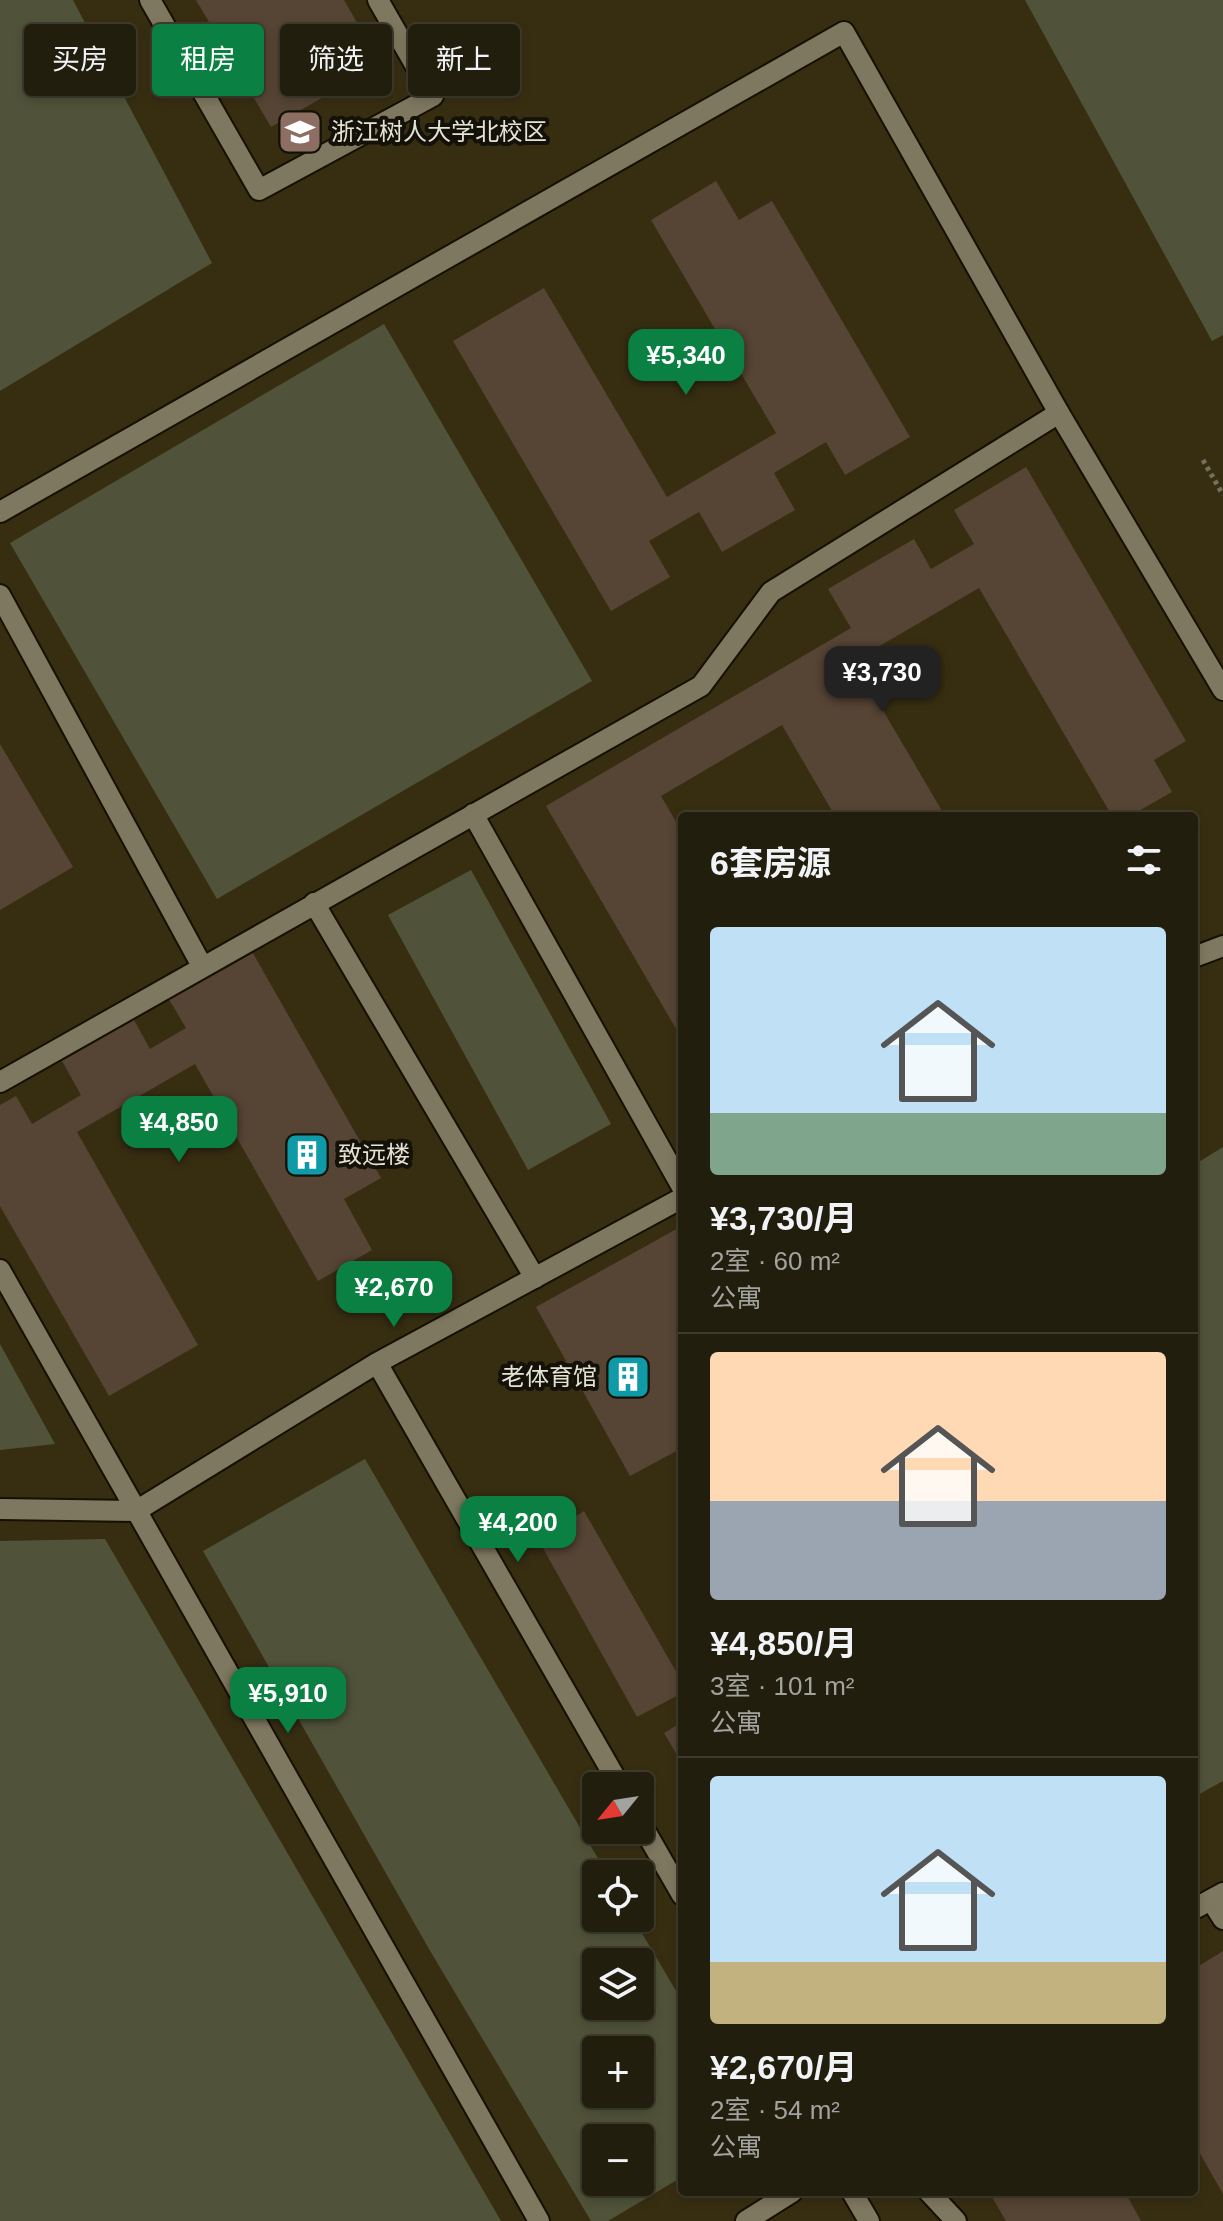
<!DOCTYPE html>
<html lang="zh">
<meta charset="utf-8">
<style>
:root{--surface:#221e0e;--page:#2e2b1c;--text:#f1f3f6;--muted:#a2a29e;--line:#3f3c2e;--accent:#0b8043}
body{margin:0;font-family:Arial,"Noto Sans SC",sans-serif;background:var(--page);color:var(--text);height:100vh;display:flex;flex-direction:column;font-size:30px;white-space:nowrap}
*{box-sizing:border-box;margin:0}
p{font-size:26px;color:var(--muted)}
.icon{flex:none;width:44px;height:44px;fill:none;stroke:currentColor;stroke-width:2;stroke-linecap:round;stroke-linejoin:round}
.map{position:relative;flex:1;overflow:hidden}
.details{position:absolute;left:678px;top:812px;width:520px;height:1384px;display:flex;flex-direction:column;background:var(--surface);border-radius:8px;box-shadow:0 4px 12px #0003,0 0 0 2px var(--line)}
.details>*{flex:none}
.banner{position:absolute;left:24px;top:24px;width:534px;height:72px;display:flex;gap:16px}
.needle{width:52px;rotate:240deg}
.controls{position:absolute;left:582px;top:1772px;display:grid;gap:16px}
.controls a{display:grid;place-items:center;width:72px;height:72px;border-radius:8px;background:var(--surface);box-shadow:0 4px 12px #0003,0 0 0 2px var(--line);font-size:40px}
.price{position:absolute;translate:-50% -68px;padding:0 18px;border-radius:16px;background:var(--accent);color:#fff;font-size:26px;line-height:52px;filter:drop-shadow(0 2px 4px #0008)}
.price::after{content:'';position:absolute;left:50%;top:48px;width:24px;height:18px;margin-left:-12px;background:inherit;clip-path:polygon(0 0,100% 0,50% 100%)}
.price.selected{background:#222;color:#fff}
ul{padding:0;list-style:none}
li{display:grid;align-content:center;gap:16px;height:424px;padding:0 32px}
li+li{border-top:2px solid var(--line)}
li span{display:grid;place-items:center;height:248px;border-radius:8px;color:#555}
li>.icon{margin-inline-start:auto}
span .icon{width:144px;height:144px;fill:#fffc;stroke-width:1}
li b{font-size:34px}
h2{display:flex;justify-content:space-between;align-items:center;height:96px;padding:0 32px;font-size:34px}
.tag{padding:0 28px;border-radius:8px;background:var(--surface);box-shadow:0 4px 12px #0003,0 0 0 2px var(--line);font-size:28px;line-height:72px}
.tag.selected{background:var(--accent);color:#fff}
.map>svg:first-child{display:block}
</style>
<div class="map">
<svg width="1223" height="2221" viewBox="0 0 1223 2221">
<rect width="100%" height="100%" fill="#2e2813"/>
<path fill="#372e12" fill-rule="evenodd" d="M 73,0 L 1223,0 L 1223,2221 L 0,2221 L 0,391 L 212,263 ZM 682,816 L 1194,816 L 1194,2192 L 682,2192 ZM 596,1786 L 640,1786 L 640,1830 L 596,1830 ZM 596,1874 L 640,1874 L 640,1918 L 596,1918 ZM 596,1962 L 640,1962 L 640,2006 L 596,2006 ZM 596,2050 L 640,2050 L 640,2094 L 596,2094 ZM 596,2138 L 640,2138 L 640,2182 L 596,2182 Z"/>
<path fill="#505339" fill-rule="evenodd" d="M 0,0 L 73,0 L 212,263 L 0,391 Z
M 1025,0 L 1223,0 L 1223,335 L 1212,341 Z
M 384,324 L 592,681 L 217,899 L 10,543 Z
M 471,870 L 611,1124 L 528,1170 L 388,915 Z
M 1223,1147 L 1223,1781 L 1194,1797 L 1194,1165 Z
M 0,1344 L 55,1444 L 0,1450 Z
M 365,1459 L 607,1874 L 596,1874 L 596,1918 L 633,1918 L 682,2001 L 682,2177 L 608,2221 L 591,2221 L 429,1949 L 203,1551 ZM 596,1962 L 640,1962 L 640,2006 L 596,2006 ZM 596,2050 L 640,2050 L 640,2094 L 596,2094 ZM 596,2138 L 640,2138 L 640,2182 L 596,2182 Z
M 105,1539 L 501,2221 L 0,2221 L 0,1541 Z"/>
<path fill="#564434" d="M 196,0 L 344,0 L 381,64 L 271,127 Z
M 716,181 L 739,220 L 772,201 L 910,437 L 845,475 L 826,442 L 774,473 L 795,510 L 722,552 L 699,512 L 649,541 L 670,577 L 611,611 L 453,341 L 544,288 L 667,497 L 776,433 L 651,220 Z
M 1026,467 L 1186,741 L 1154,760 L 1172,792 L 1130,816 L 1112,816 L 979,588 L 854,661 L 945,816 L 835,816 L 782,725 L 661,796 L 682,832 L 682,1039 L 546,806 L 851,628 L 828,589 L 914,539 L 931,569 L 974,544 L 954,510 Z
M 0,744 L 73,867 L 0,910 Z
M 250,948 L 381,1178 L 344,1199 L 372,1250 L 318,1281 L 195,1064 L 77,1132 L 198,1345 L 109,1396 L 0,1206 L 0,1105 L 16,1096 L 32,1124 L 81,1095 L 62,1061 L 134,1020 L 150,1049 L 186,1028 L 167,996 Z
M 682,1226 L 682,1448 L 630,1476 L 536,1307 Z
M 584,1511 L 682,1682 L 682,1693 L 637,1717 L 539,1541 Z
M 682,1722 L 682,1763 L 664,1733 Z
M 1223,1951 L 1223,2194 L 1194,2143 L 1194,1969 Z
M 989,2192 L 1125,2192 L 1141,2221 L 1006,2221 Z"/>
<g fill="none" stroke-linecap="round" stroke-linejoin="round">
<g stroke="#161000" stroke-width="24">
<path id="service" d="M 150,0 L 259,190 L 433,96 L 378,0
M 0,595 L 202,966
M 473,814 L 682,1187
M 314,903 L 535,1278
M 0,1082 L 701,686 L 771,592 L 1059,413
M 0,1509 L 136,1511
M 1211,1900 L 1223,1919"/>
</g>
<g stroke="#161000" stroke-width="24">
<path id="minor" d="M 0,512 L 844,32 L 1059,413 L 1223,690
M 1194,957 L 1223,946
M 0,1270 L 539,2221
M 377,1363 L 620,1786
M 136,1511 L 377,1363 L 682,1198
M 640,1822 L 682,1895
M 1194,1909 L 1223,1893
M 852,2192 L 869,2221
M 929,2192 L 956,2221
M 746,2221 L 792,2192"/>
</g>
<path stroke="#75705e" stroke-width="5" stroke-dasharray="4 4" stroke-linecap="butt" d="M 1203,460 L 1223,495"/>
<use href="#service" stroke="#7f7860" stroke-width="20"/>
<use href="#minor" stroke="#7f7860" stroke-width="20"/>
</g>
<defs>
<g id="university-square" transform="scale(2.3)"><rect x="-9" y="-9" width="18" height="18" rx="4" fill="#8d6e63" stroke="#131108"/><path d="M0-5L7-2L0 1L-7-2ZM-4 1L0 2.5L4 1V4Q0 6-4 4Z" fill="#fff"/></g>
<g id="building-square" transform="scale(2.3)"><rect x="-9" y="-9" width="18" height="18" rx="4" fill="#0f9aa8" stroke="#131108"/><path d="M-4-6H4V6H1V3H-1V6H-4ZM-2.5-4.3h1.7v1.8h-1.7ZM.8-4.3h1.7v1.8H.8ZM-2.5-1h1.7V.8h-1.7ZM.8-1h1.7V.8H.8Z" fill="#fff"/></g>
</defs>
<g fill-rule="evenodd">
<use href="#university-square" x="300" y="132"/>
<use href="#building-square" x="307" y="1155"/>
<use href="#building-square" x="628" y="1377"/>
</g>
<g text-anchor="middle" stroke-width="8" stroke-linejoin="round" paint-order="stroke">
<g font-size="24" fill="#e5e2d5" stroke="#131108" text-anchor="start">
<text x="331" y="140">浙江树人大学北校区</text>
<text x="338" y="1163">致远楼</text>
<text x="597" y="1385" text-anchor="end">老体育馆</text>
</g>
</g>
</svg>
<div class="controls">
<a><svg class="needle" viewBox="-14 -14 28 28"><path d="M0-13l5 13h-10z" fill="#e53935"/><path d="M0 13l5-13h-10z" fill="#a2a29e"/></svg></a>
<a><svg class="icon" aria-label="locate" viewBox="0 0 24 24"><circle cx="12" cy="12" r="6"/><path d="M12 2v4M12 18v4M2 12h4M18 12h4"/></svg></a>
<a><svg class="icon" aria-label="layers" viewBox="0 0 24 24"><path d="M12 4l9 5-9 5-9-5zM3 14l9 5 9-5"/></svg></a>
<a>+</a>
<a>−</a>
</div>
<b class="price" style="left:686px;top:397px">¥5,340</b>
<b class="price selected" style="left:882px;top:714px">¥3,730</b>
<b class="price" style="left:179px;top:1164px">¥4,850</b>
<b class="price" style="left:394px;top:1329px">¥2,670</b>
<b class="price" style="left:518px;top:1564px">¥4,200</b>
<b class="price" style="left:288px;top:1735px">¥5,910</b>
<div class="banner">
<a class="tag">买房</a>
<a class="tag selected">租房</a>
<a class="tag">筛选</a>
<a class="tag">新上</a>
</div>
<section class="details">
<h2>6套房源<svg class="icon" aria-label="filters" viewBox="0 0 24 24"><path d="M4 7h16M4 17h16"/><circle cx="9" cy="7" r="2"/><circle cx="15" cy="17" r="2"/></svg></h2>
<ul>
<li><span style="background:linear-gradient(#bfe0f5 75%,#7fa58c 0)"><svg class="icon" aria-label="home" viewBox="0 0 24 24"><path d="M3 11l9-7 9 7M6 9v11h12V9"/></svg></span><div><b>¥3,730/月</b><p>2室 · 60 m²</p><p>公寓</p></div></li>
<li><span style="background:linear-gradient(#ffd9b3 60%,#9aa5b1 0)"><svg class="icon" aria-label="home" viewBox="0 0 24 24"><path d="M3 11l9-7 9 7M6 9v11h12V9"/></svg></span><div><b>¥4,850/月</b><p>3室 · 101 m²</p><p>公寓</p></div></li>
<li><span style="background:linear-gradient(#bfe0f5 75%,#c2b280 0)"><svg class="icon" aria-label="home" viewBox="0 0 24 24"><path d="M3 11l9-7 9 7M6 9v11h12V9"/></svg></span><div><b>¥2,670/月</b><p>2室 · 54 m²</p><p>公寓</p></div></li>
</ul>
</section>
</div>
